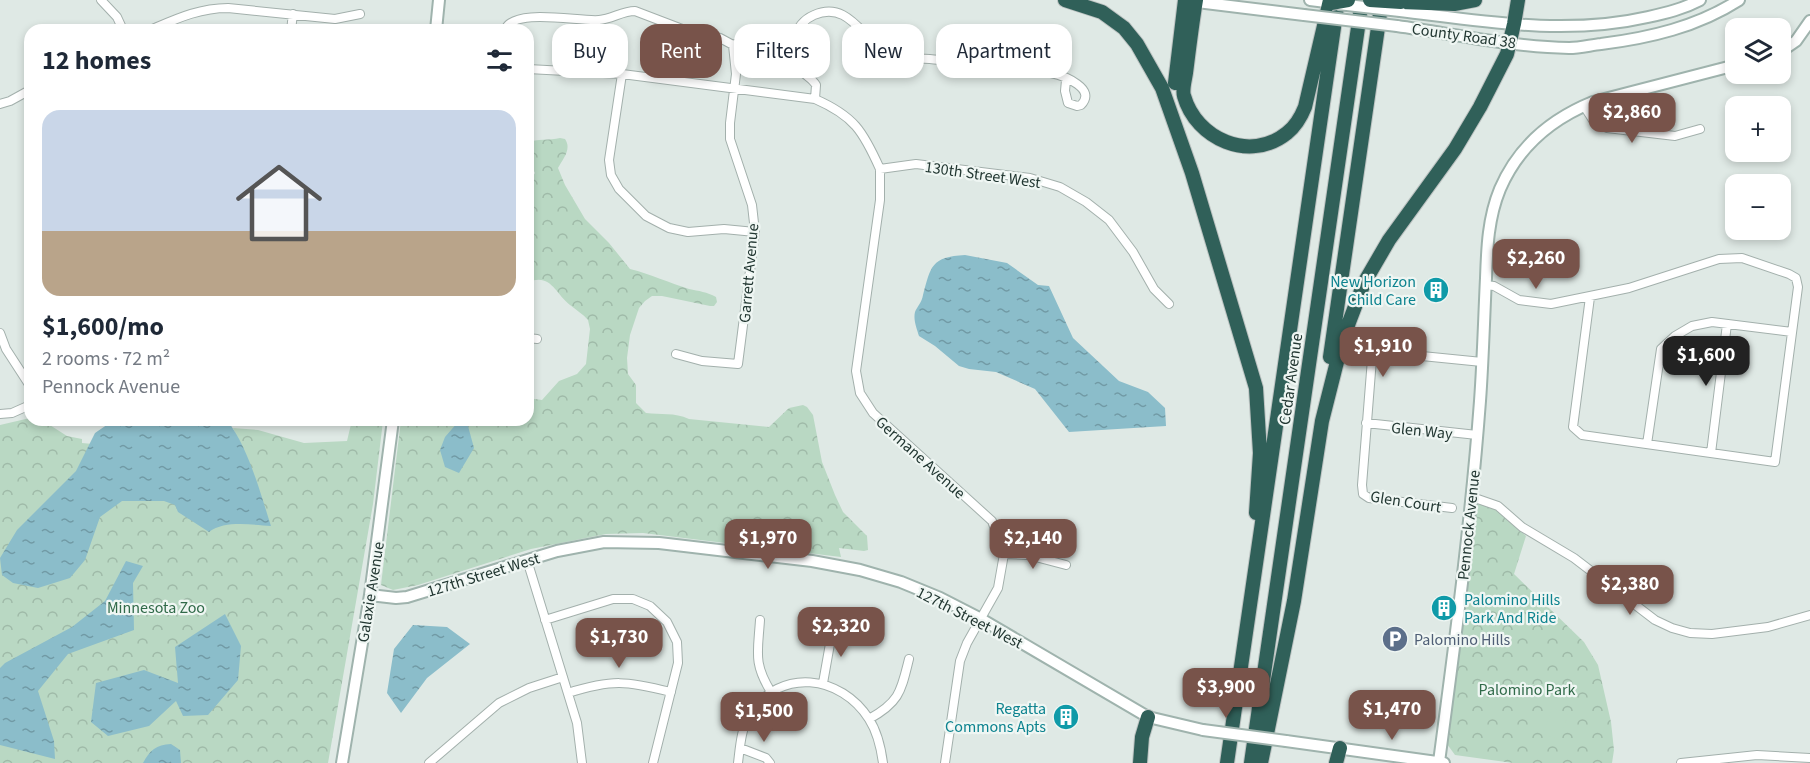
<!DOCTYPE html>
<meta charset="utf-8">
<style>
:root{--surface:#fff;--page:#f6f6f7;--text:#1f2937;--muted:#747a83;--accent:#78534a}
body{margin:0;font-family:"Source Sans 3",sans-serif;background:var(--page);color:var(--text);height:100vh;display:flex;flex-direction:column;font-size:22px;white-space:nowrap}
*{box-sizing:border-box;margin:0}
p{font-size:20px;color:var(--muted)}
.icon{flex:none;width:33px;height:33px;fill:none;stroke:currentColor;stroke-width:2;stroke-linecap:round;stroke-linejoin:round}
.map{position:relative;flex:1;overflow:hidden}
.sheet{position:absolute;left:24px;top:24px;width:510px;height:402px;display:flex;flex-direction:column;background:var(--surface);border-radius:18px;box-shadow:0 3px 9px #0003}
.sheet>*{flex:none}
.guide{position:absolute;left:552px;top:24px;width:570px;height:54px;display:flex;gap:12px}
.buttons{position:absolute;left:1725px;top:18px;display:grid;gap:12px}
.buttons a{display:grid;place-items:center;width:66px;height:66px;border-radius:12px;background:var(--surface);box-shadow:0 3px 9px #0003;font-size:30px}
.price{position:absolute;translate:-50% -51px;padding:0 14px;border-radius:12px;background:var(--accent);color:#fff;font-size:20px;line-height:39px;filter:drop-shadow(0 2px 3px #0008)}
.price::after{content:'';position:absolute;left:50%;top:36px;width:18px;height:14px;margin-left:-9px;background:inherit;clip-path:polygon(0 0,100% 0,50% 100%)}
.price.active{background:#222;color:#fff}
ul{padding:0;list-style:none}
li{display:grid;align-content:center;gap:12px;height:318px;padding:0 18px}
li span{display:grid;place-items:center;height:186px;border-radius:18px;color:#555}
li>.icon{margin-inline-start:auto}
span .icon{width:108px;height:108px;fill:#fffc;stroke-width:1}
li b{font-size:26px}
h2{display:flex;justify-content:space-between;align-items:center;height:72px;padding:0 18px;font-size:26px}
.chip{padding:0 21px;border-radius:18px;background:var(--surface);box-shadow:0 3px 9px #0003;font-size:21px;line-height:54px}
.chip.active{background:var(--accent);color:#fff}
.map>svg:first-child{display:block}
</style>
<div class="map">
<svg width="1810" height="763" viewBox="0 0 1810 763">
<defs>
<pattern id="forest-crowns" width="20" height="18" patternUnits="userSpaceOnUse" patternTransform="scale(1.5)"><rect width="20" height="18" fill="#b9d8c3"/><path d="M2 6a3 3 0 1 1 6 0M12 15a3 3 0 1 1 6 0" fill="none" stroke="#9fbaa8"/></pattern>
<pattern id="water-ripples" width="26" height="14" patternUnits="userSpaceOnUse" patternTransform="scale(1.5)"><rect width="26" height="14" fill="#8bbdca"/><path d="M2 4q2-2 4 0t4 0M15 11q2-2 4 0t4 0" fill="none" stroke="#719aa5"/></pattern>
</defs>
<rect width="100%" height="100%" fill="#dfe9e5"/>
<path fill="url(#forest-crowns)" d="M 560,138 L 565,139 C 572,149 563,159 558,168 L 565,185 L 585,219 L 609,243 L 630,269 C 651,274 669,283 689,289 C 699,291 707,292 716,297 L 717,302 L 714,306 L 710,306 L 662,296 L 652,296 L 645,301 L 639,308 L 630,335 L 627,358 L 628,374 L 636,385 L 636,403 L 646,413 C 661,415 674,412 689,419 L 769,427 L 789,408 L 803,405 L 807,407 L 813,415 L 822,462 L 835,495 L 843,512 L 867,536 L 868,550 L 864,551 L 839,548 L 841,557 L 643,533 L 606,534 L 531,549 L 418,585 L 393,590 L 381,585 L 401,420 L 528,420 L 528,398 L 542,400 L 559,381 L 577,374 L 586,364 L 590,329 L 588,320 C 583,314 576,310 570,305 C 555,293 551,273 528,282 L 528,183 L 535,173 L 528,159 L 528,143 C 536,138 550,141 560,138 Z
M 30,418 L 30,420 L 42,420 L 67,436 L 82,439 L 82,443 L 246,458 L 233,428 L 258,430 L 304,443 L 347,441 L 352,420 L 383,421 L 373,504 L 328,763 L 0,763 L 0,425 Z
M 1477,503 L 1495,509 L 1526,536 L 1514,574 L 1584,642 L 1598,665 L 1611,722 L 1614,750 L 1612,763 L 1513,763 L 1455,755 L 1447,744 Z"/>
<path fill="#b9d8c3" d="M 1552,707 L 1568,714 L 1560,740 L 1543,734 Z"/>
<path fill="url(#water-ripples)" d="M 965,255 L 1007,263 L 1038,285 L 1049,286 L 1073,338 L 1119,381 L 1148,392 L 1165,408 L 1166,426 L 1069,432 L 1035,389 L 996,372 L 969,369 L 959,366 L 935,346 L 919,336 C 917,329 913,320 915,312 C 917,307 922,302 923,295 C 931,266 931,257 965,255 Z
M 114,420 L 227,420 C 249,449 260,492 271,526 C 252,525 225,520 209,532 L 178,512 L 175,505 L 164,501 L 122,501 L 100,517 L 85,560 L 70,578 L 38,588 L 13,583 L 2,575 L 0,558 L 17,530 L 76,471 L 95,433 Z
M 458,422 L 464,422 L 468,426 L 474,448 L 459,473 L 445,467 L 440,450 L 445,437 Z
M 126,561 L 143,566 L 133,583 L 134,630 L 68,654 L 38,691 L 54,741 L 55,759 L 0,745 L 0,668 L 5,663 L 72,627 L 105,601 Z
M 225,614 L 241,646 L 238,680 L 208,715 L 183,716 L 176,701 L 149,726 L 108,736 L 91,722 L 96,683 L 144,670 L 178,683 L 175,647 Z
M 413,625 L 447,627 L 470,644 L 427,678 L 401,713 L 387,693 L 394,649 Z
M 171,744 L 180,750 L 181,763 L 143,763 C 150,750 156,745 171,744 Z"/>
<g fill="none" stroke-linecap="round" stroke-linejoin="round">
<g stroke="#a3b0ac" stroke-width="10">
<path id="street" d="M 101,0 L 117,17 L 123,30
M 150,30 C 176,19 199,8 228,8 L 335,19 L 360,14
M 291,30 L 293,14
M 505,30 C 513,7 579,22 599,20 C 612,19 622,11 635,11 L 690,32 L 720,38 L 733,45
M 733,45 C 749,38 763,40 780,42
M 528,69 L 622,74 L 815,99 C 854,116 863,131 880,169 L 916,164 L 1030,178 L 1060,187 L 1086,202 L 1109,220 L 1133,252 L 1154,289 L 1169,304
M 622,74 L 609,160 L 611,175 L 619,189 L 646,216 L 669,228 L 688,232 L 724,229 L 755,232
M 815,99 L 816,85 C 812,78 805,76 800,69 C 788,51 793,24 814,15 C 848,0 862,38 886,52 C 898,59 926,58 940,60 C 957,61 968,49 984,49 C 1000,48 1011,63 1024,69 C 1033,73 1043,72 1051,73 C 1065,76 1097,89 1081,105 L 1077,106 L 1068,103 L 1065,91 L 1066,80
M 0,104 L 10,101 L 30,90
M 1584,106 L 1593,120 L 1607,128 L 1675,136 L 1700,129
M 880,169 L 880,200 L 856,371 L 860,393 L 873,413 L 992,521 L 1004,554 L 998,588 L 967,643 L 960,661 L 945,763
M 1485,285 L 1494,286 L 1519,300 L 1551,304 L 1629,288 L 1719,259 L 1742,258 L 1789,274 L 1796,278 L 1798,287 L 1775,462 L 1582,435 L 1573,427 L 1590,297
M 0,333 L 6,349 L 30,386
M 528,338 L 537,339
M 676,354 L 702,361 L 738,364 L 755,232 L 752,205 L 730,139 L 730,123 L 736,74 L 733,45
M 0,414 L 12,413 L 30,405
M 1366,423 L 1477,435
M 1647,444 L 1661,349 L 1675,336 L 1692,326 L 1712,322 L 1792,332
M 1711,453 L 1727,324
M 1472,497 L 1498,506 L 1522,527 L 1574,558 L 1655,620 L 1672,628 L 1690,633 L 1712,634 L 1768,627 L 1810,615
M 1452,508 L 1369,498 L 1363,494 L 1362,485 L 1372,359 L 1376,353 L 1382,352 L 1482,362
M 1004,554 L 1028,555 L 1066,565
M 527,560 L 577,723 L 582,763
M 545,620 L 613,599 L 633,599 L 650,606 L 667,622 L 677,642 L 678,663 L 653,763
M 760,620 C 758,652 753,663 771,692
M 823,683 L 833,627
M 568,693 C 613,679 626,681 671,692
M 869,719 C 900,702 901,691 909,659
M 740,748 L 766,758 L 770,763
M 429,763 L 499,703 L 529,688 L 563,677
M 738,763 C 740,747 741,728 750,714 C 780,667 841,675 869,719 C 878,733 881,748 883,763
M 1681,763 L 1757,755 L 1810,758"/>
</g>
<g stroke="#9fb3ad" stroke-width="14">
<path id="secondary" d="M 1310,0 L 1326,2
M 1189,1 L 1304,15
M 1400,11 C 1483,21 1565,36 1648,17 C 1666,13 1683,9 1700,0
M 1397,26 C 1454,34 1512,47 1569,48 C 1580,48 1591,45 1601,44 C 1649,38 1697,27 1739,0
M 436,30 L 439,0
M 1780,52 L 1796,41 L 1810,21
M 370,595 L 396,598 L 407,597 L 557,551 L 604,542 L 659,543 L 812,561 L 860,570 L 901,582 L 940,598 L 981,619 L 1148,717 L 1203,730
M 1286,741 L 1444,763
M 1439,762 C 1455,642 1471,522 1480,401 C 1483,360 1484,319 1486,278 C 1487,248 1488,218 1500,189 C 1518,147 1551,119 1593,102 L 1736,65
M 342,763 L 370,595 L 393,420"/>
</g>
<g stroke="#bdc3c2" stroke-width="16">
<path id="highway" d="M 1065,0 L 1102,12 L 1124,28 L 1137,44 L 1162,88 L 1192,173 L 1256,388 L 1260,453 L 1256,513
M 1196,0 C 1192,24 1189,49 1186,73 C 1185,80 1182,90 1184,96 C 1196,139 1250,163 1287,133 C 1296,126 1301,117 1305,107 L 1330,0
M 1401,2 L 1454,4 L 1475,0
M 1175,83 L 1185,0
M 1330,357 L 1382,0
M 1140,763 L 1142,737 L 1148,717
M 1227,763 L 1338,0
M 1251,763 L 1362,0
M 1261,763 L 1294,601 L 1322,421 L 1343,338 L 1364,283 L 1389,240 L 1455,149 L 1480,107 L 1507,54 L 1514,24 L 1518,0
M 1336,763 L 1340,748"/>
</g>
<use href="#street" stroke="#fff" stroke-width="8"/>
<use href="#secondary" stroke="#fff" stroke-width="10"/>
<use href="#highway" stroke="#306059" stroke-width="14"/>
<g stroke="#9fb3ad" stroke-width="14" stroke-linecap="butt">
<path id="secondary-bridge" d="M 1338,4 L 1400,11
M 1304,15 L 1397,26
M 1203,730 L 1286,741"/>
</g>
<g stroke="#bdc3c2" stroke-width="16" stroke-linecap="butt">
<path id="highway-bridge" d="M 1370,0 L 1401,2
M 1331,3 L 1348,0"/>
</g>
<use href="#secondary-bridge" stroke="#fff" stroke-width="10"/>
<use href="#highway-bridge" stroke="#306059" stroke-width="14"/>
</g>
<defs>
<g id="building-disc" transform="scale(1.35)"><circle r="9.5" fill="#0f9aa8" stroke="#eff6f3"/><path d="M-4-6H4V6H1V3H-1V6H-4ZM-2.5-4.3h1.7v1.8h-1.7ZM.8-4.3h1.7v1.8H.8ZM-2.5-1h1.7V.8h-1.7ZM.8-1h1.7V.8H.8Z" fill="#fff"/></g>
<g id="parking-disc" transform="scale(1.35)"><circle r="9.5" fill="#5c6f8a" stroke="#eff6f3"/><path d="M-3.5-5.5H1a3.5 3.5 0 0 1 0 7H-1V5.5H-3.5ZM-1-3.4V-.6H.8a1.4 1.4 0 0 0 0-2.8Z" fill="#fff"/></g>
</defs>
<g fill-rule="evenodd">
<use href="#building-disc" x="1436" y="290"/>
<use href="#building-disc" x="1444" y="608"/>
<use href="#parking-disc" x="1395" y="639"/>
<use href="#building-disc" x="1066" y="717"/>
</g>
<g text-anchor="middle" stroke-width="4.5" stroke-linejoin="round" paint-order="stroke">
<g font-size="16" fill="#223732" stroke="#eff6f3">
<text transform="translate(1464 35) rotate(8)" y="6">County Road 38</text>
<text transform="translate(983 174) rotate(8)" y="6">130th Street West</text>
<text transform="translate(748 273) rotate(-85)" y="6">Garrett Avenue</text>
<text transform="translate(1290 379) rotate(-82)" y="6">Cedar Avenue</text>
<text transform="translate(1422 430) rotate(6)" y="6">Glen Way</text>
<text transform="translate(921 457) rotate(42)" y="6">Germane Avenue</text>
<text transform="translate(1406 501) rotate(9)" y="6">Glen Court</text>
<text transform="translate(1468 525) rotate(-84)" y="6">Pennock Avenue</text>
<text transform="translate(483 574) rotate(-17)" y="6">127th Street West</text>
<text transform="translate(370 592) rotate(-81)" y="6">Galaxie Avenue</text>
<text transform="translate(970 617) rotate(27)" y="6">127th Street West</text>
</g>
<g font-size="16" fill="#0d838f" stroke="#eff6f3" text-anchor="end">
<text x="1416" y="287">New Horizon<tspan x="1416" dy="18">Child Care</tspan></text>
<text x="1464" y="605" text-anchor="start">Palomino Hills<tspan x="1464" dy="18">Park And Ride</tspan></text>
<text x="1046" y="714">Regatta<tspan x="1046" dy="18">Commons Apts</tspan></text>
</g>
<g font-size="16" fill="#306a49" stroke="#eff6f3">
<text x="156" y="613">Minnesota Zoo</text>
<text x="1527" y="695">Palomino Park</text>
</g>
<g font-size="16" fill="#4e5e75" stroke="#eff6f3" text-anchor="start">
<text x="1414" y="645">Palomino Hills</text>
</g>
</g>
</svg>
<div class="buttons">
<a><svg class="icon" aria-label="layers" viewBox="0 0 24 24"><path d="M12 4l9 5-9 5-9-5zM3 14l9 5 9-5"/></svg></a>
<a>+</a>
<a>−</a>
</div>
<b class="price" style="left:1632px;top:144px">$2,860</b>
<b class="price" style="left:1536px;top:290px">$2,260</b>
<b class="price" style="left:1383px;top:378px">$1,910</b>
<b class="price active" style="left:1706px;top:387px">$1,600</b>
<b class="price" style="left:768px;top:570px">$1,970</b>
<b class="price" style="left:1033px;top:570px">$2,140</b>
<b class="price" style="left:1630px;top:616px">$2,380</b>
<b class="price" style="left:841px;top:658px">$2,320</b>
<b class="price" style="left:619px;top:669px">$1,730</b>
<b class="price" style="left:1226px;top:719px">$3,900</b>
<b class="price" style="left:1392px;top:741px">$1,470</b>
<b class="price" style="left:764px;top:743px">$1,500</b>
<div class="guide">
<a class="chip">Buy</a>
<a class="chip active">Rent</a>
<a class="chip">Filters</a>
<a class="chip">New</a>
<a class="chip">Apartment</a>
</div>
<section class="sheet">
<h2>12 homes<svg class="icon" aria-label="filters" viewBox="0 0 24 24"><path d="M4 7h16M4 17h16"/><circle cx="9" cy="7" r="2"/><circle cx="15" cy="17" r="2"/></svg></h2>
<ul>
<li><span style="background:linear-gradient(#c9d6e8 65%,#b9a48a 0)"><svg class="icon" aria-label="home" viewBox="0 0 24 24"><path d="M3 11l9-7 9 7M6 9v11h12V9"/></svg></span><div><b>$1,600/mo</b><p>2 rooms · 72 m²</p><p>Pennock Avenue</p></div></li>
</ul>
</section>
</div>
